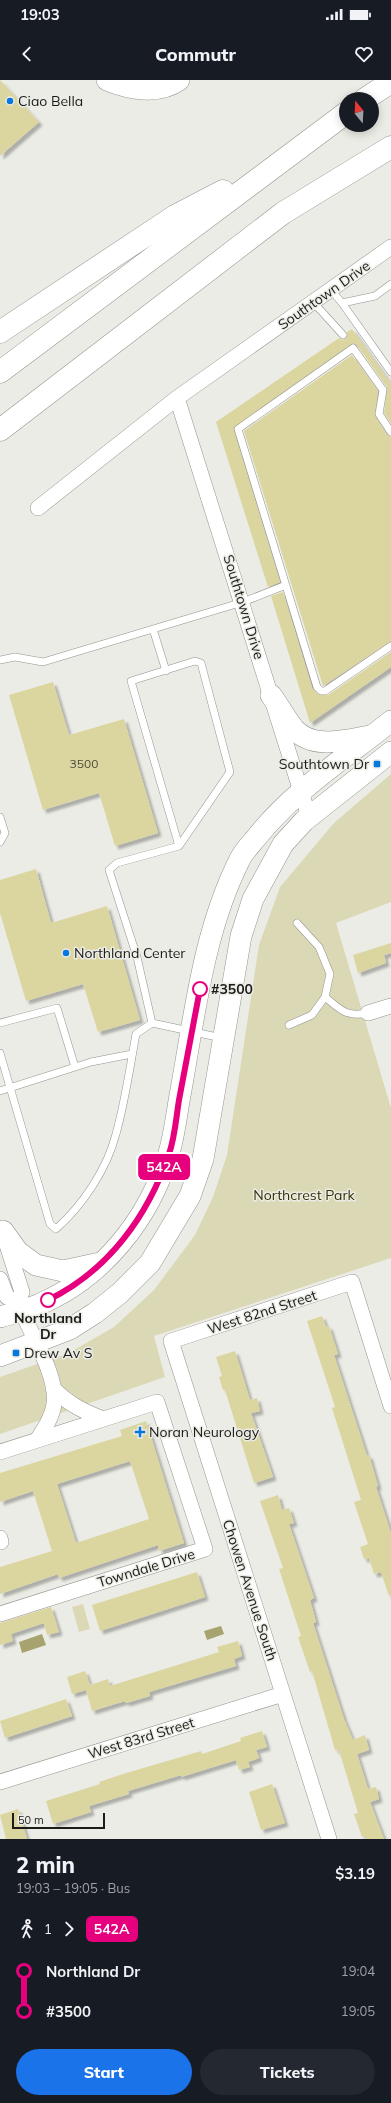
<!DOCTYPE html>
<meta charset="utf-8">
<style>
:root{--surface:#171b24;--page:#242831;--text:#f1f3f6;--muted:#9ea1a6;--accent:#1a73e8}
body{margin:0;font-family:Mulish,sans-serif;background:var(--page);color:var(--text);height:100vh;display:flex;flex-direction:column;font-size:15px;white-space:nowrap}
*{box-sizing:border-box;margin:0}
p{font-size:13px;color:var(--muted)}
.icon{flex:none;width:22px;height:22px;fill:none;stroke:currentColor;stroke-width:2;stroke-linecap:round;stroke-linejoin:round}
.map{position:relative;height:1759px;overflow:hidden}
.sheet{display:flex;flex-direction:column;background:var(--surface);flex:1}
.sheet>*{flex:none}
.badge{padding:0 8px;border-radius:6px;font-size:14px;line-height:26px}
.needle{width:26px;rotate:342deg}
.fabs{position:absolute;left:339px;top:12px;display:grid;gap:8px}
.fabs a{display:grid;place-items:center;width:40px;height:40px;border-radius:50%;background:var(--surface);box-shadow:0 2px 10px #0003;font-size:20px}
.scale{position:absolute;left:12px;bottom:10px;width:93px;box-sizing:border-box;padding-left:4px;border:2px solid #1b1b19;border-top:0;font-size:11px;line-height:14px;white-space:nowrap;color:#1b1b19;-webkit-text-stroke:3px #ecece6;paint-order:stroke}
.map>.badge{position:absolute;translate:-50% -50%;box-shadow:0 0 0 2px #fff}
.legs{display:flex;align-items:center;gap:6px;height:44px;padding:0 16px;font-size:13px}
.legs p{margin-inline-start:auto}
.head{display:flex;align-items:center;justify-content:space-between;height:68px;padding:0 16px}
h1{font-size:22px;font-weight:800;line-height:30px}
.primary-button{display:flex;gap:8px;margin-top:auto;padding:8px 16px}
.primary-button a{flex:1;height:46px;border-radius:24px;background:var(--accent);color:#fff;font-size:16px;font-weight:800;line-height:46px;text-align:center}
.primary-button a+a{background:var(--page);color:var(--text)}
ul{padding:0 16px;list-style:none}
li{display:flex;align-items:center;gap:14px;height:40px;font-size:15px}
li i{display:grid;place-items:center;width:6px;height:100%;margin:0 5px;background:currentColor}
li i::after{content:'';width:10px;height:10px;margin:-5px;border:3px solid;border-radius:50%;background:var(--surface)}
li p{margin-inline-start:auto}
li:first-child i{background:linear-gradient(#0000 50%,currentColor 0)}
li:last-child i{background:linear-gradient(currentColor 50%,#0000 0)}
.status{display:flex;justify-content:space-between;align-items:center;height:28px;padding:0 20px;background:var(--surface);direction:ltr}
.status svg{height:11px;fill:currentColor}
header{display:flex;justify-content:space-between;align-items:center;height:52px;padding:0 16px;background:var(--surface);font-size:18px;font-weight:800}
.map>svg:first-child{display:block}
.green{fill:#dbd8b5}
.water{fill:#a7a36f}
.building{fill:#dbd6a0;fill-rule:evenodd;filter:url(#shadow)}
.lines{fill:none;stroke-linecap:round;stroke-linejoin:round}
.lane-casing{stroke:#94948f;stroke-width:8}
.street-casing{stroke:#94948f;stroke-width:16}
.secondary-casing{stroke:#94948f;stroke-width:22}
.highway-casing{stroke:#94948f;stroke-width:23}
.lane{stroke:#fff;stroke-width:7}
.street{stroke:#fff;stroke-width:15}
.secondary{stroke:#fff;stroke-width:21}
.highway{stroke:#fff;stroke-width:22}
.line-1-casing{stroke:#fff;stroke-width:9}
.line-1{stroke:#e6007e;stroke-width:6}
.poi-dot{fill:#0478df;stroke:#ecece6;stroke-width:1.5}
.stop-1-dot{fill:#fff;stroke:#e6007e;stroke-width:2}
.labels{text-anchor:middle;stroke-width:3;stroke-linejoin:round;paint-order:stroke}
.number-label{font-size:12px;fill:#4b4a3b}
.poi-label{font-size:14px;fill:#1b1b19;stroke:#ecece6;text-anchor:start}
.street-label{font-size:14px;fill:#1b1b19;stroke:#ecece6}
.stop-label{font-size:14px;font-weight:bold;fill:#1b1b19;stroke:#ecece6;text-anchor:start}
.park-label{font-size:14px;fill:#353105;stroke:#ecece6}
</style>
<div class="status"><b>19:03</b><svg viewBox="0 0 49 12"><path d="M0 12V9h3v3zM5 12V6h3v6zM10 12V3h3v9zM15 12V0h3v12zM26 1h20v11H26zM47 4h2v5h-2z"/></svg></div>
<header><svg class="icon" aria-label="back" viewBox="0 0 24 24"><path d="M15 5l-7 7 7 7"/></svg>Commutr<svg class="icon" aria-label="heart" viewBox="0 0 24 24"><path d="M12 20l-8-8c-3-5 5-10 8-4 3-6 11-1 8 4z"/></svg></header>
<div class="map">
<svg width="391" height="1759" viewBox="0 0 391 1759">
<defs>
<filter id="shadow"><feDropShadow dx="3.5" dy="3.5" stdDeviation="1" flood-color="#0004"/></filter>
</defs>
<rect width="100%" height="100%" fill="#ecece6"/>
<path class="green" d="M391 694V822L336 843 391 1028V1178L154 1256 165 1297 0 1354V1297L69 1273 114 1247 154 1210 195 1155 213 1117 227 1075 259 865 280 807 334 743Z
M83 1524 90 1549 79 1552 72 1527Z"/>
<path class="water" d="M221 1546 224 1554 207 1560 204 1551Z
M42 1554 46 1565 22 1573 19 1562Z"/>
<path class="building" d="M0 0 39 42 0 76Z
M352 249 391 304V343L384 333 387 307 357 265 353 263 233 348 280 502 268 507 216 342 339 258 342 260 346 259 347 252Z
M352 275 378 311 375 336 387 355 391 357V561L323 606 244 351Z
M283 512 312 608 319 615H328L391 572V587L310 643 271 516Z
M53 602 69 655 124 639 158 753 115 766 99 713 43 730 9 615Z
M36 789 51 843 107 826 140 940 98 952 83 904 26 921 0 833V800Z
M391 863V873L384 875 386 883 358 893 353 875Z
M322 1236 326 1247 329 1246 338 1274 334 1275 367 1376 369 1375 378 1406 376 1407 391 1453V1515L389 1516 381 1492 374 1494 369 1478 364 1479 360 1467 368 1464 354 1422 361 1420 332 1328 335 1327 307 1241Z
M235 1271 250 1320 257 1318 260 1331 251 1333 273 1397 254 1403 225 1310H223L219 1297 222 1296 216 1277Z
M146 1341 184 1463 159 1471 158 1465 59 1498 58 1494 0 1514V1487L52 1471 33 1411 0 1422V1393L122 1356 120 1350ZM130 1381 149 1439 76 1463 57 1404Z
M278 1415 282 1430 289 1428 294 1443 289 1444 314 1518 310 1520 316 1542 313 1543 344 1639 353 1660 365 1655 369 1670 357 1674 368 1709 376 1707 379 1719 370 1722 384 1759H366L365 1756 362 1757 354 1734 358 1733 342 1680 338 1669 335 1670 312 1591 310 1592 298 1557 301 1556 279 1489 283 1488 260 1421Z
M197 1492 205 1517 100 1551 92 1525Z
M51 1527 59 1552 47 1555 44 1543 11 1554 13 1561 0 1565V1543Z
M238 1561 242 1576 234 1579 236 1586 149 1612 150 1616 126 1623 125 1621 92 1631 86 1610 72 1614 67 1597 85 1591 90 1605 108 1599 110 1606 219 1572 217 1567Z
M66 1619 72 1636 5 1658 0 1641Z
M262 1651 267 1667 256 1670 259 1678 248 1682 250 1687 239 1690 236 1680 181 1697V1695L128 1711 129 1714 89 1726 91 1732 53 1744 46 1721 100 1704 99 1702 123 1694 201 1671 202 1674 241 1661 240 1658Z
M272 1704 285 1743 261 1750 249 1712Z
M18 1729 27 1759H6L0 1735Z"/>
<g class="lines">
<g class="lane-casing">
<path id="lane" d="M332 211 342 223 375 216 391 204
M314 223 343 255
M342 223 391 292
M391 352 379 334 383 310 353 268 238 349 317 607 321 611H325L391 566
M153 549 166 591
M0 580 15 577 43 582 243 522 286 505
M0 737 5 753 0 762
M325 917C342 931 346 937 368 933
M0 943 57 928 75 987
M152 943 137 877 109 790 117 783 179 766 230 692 201 583 195 581 131 601 179 766
M289 945 312 935 325 917 330 894 319 867 297 843
M0 973 50 1144 56 1149C83 1125 107 1089 116 1054 125 1022 130 987 136 954L152 943 222 958
M0 1011 91 982 132 974"/>
</g>
<g class="street-casing">
<path id="street" d="M38 428 177 318
M309 737 177 318 391 167
M368 933 391 926
M6 1162 22 1212 18 1222C28 1251 58 1293 54 1324 52 1338 44 1349 37 1360
M0 1199 7 1217 18 1222
M53 1308C68 1324 83 1331 103 1339
M0 1372 157 1322 205 1469 0 1534
M0 1458 1 1462
M0 1702 283 1614
M329 1759 171 1261 352 1202 391 1326"/>
</g>
<g class="secondary-casing">
<path id="secondary" d="M107 0C129 9 158 15 179 0
M271 615C279 626 286 639 294 649 313 670 345 660 370 656
M3 1151 18 1172 36 1185 63 1191 100 1183
M0 1237C13 1233 27 1230 40 1224 103 1197 149 1139 169 1073 175 1053 177 1030 181 1010 195 932 204 850 240 779 244 771 251 764 256 758 293 711 345 678 391 641
M0 1276 70 1249 95 1233 120 1213 150 1183 190 1116 203 1079 241 856 253 819 283 764 304 741 391 672"/>
</g>
<g class="highway-casing">
<path id="highway" d="M365 19 391 2
M0 252 175 136 223 111
M0 292 346 33
M0 350 283 133 391 67"/>
</g>
<use href="#lane" class="lane"/>
<use href="#street" class="street"/>
<use href="#secondary" class="secondary"/>
<use href="#highway" class="highway"/>
</g>
<g class="lines">
<g class="line-1-casing">
<path id="line-1" d="M48 1220C108 1191 148 1136 169 1074 175 1057 176 1038 179 1020 186 983 193 946 200 909"/>
</g>
<use href="#line-1" class="line-1"/>
</g>
<g class="poi-dot">
<circle cx="10" cy="21" r="4"/>
<rect x="373" y="680" width="8" height="8" rx="2"/>
<circle cx="66" cy="873" r="4"/>
<rect x="12" y="1269" width="8" height="8" rx="2"/>
<path d="M138 1346h4v4h4v4h-4v4h-4v-4h-4v-4h4z"/>
</g>
<g class="stop-1-dot">
<circle cx="200" cy="909" r="7"/>
<circle cx="48" cy="1220" r="7"/>
</g>
<g class="labels">
<g class="number-label">
<text x="84" y="688">3500</text>
</g>
<g class="poi-label">
<text x="18" y="26">Ciao Bella</text>
<text x="369" y="689" text-anchor="end">Southtown Dr</text>
<text x="74" y="878">Northland Center</text>
<text x="24" y="1278">Drew Av S</text>
<text x="149" y="1357">Noran Neurology</text>
</g>
<g class="street-label">
<text transform="translate(324 215) rotate(-35)" y="5">Southtown Drive</text>
<text transform="translate(244 527) rotate(73)" y="5">Southtown Drive</text>
<text transform="translate(262 1232) rotate(-18)" y="5">West 82nd Street</text>
<text transform="translate(146 1488) rotate(-17)" y="5">Towndale Drive</text>
<text transform="translate(250 1510) rotate(72)" y="5">Chowen Avenue South</text>
<text transform="translate(141 1658) rotate(-17)" y="5">West 83rd Street</text>
</g>
<g class="stop-label">
<text x="211" y="914">#3500</text>
<text x="48" y="1243" text-anchor="middle">Northland<tspan x="48" dy="16">Dr</tspan></text>
</g>
<g class="park-label">
<text x="304" y="1120">Northcrest Park</text>
</g>
</g>
</svg>
<div class="fabs">
<a><svg class="needle" viewBox="-14 -14 28 28"><path d="M0-13l5 13h-10z" fill="#e53935"/><path d="M0 13l5-13h-10z" fill="#9ea1a6"/></svg></a>
</div>
<div class="scale">50 m</div>
<b class="badge" style="left:164px;top:1087px;background:#e6007e;color:#fff">542A</b>
</div>
<section class="sheet">
<div class="head"><div><h1>2 min</h1><p>19:03 – 19:05 · Bus</p></div><b>$3.19</b></div>
<div class="legs"><svg class="icon" aria-label="walk" viewBox="0 0 24 24"><circle cx="13" cy="4" r="2"/><path d="M13 8l-2 6 4 7M11 14l-3 7M7 12l3-4h3l4 4"/></svg>1<svg class="icon" aria-label="forward" viewBox="0 0 24 24"><path d="M9 5l7 7-7 7"/></svg><b class="badge" style="background:#e6007e;color:#fff">542A</b></div>
<ul>
<li><i style="color:#e6007e"></i><b>Northland Dr</b><p>19:04</p></li>
<li><i style="color:#e6007e"></i><b>#3500</b><p>19:05</p></li>
</ul>
<div class="primary-button"><a>Start</a><a>Tickets</a></div>
</section>
